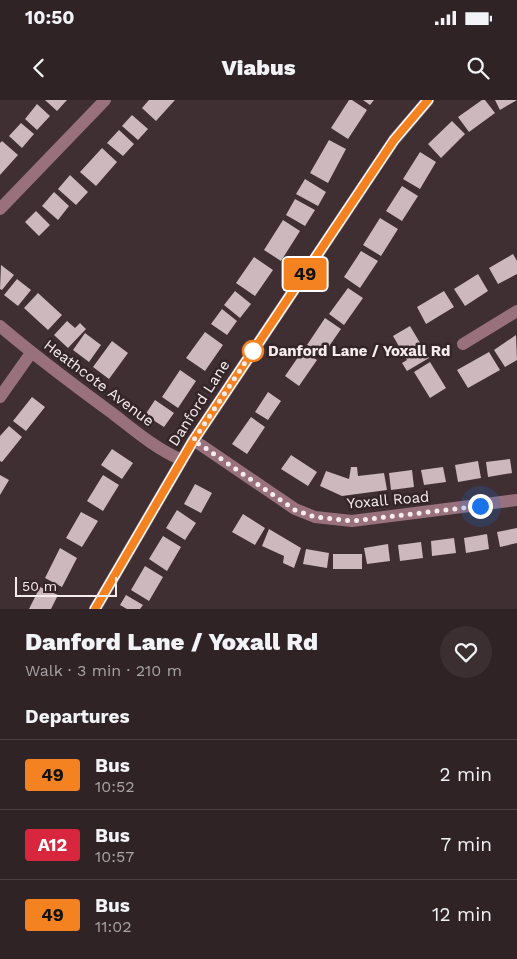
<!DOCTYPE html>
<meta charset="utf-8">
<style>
:root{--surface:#2f2326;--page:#3b2f32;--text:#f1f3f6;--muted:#a7a4a7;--line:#4a4043}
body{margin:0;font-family:"Work Sans",sans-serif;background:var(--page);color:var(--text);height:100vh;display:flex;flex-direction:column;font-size:19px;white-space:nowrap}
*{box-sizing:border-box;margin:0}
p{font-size:16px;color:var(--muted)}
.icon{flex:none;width:28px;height:28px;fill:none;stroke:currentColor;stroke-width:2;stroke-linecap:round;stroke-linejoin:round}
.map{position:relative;height:509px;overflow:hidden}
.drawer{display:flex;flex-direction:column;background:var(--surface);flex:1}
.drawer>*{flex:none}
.badge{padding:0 10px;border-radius:4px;font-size:18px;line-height:32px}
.scale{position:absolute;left:15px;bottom:12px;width:102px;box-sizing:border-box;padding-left:5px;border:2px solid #f6ecee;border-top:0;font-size:14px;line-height:18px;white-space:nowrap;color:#f6ecee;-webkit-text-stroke:4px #342529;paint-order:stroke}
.you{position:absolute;width:25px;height:25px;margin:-12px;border:4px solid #fff;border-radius:50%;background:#1a73e8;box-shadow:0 0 0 8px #1a73e833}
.map>.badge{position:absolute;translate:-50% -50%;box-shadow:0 0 0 2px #fff}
h2{padding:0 25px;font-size:19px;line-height:45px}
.round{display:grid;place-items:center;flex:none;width:52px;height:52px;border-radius:26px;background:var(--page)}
.overview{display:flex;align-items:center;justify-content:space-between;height:85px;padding:0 25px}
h1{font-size:24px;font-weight:800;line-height:38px}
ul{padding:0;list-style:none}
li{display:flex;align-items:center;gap:15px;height:70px;padding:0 25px;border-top:1px solid var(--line)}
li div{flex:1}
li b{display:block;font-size:19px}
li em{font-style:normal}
li .badge{min-width:55px;font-weight:700;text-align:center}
.status{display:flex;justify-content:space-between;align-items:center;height:35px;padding:0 25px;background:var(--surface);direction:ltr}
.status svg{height:14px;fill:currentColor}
header{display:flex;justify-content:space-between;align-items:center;height:65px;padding:0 25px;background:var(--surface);font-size:22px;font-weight:800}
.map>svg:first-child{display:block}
.building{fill:#ccb8bd}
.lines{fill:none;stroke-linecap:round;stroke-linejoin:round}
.minor{stroke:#98717c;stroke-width:12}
.line-casing{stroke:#fff;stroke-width:11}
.line{stroke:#f58220;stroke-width:8}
.walk{stroke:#f6ecee;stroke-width:5;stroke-dasharray:0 9}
.stop-dot{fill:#fff;stroke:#f58220;stroke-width:2.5}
.labels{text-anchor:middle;stroke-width:5;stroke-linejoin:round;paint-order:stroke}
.stop-label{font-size:15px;font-weight:bold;fill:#f6ecee;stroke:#342529;text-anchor:start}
.street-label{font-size:15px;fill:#f6ecee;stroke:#342529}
</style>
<div class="status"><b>10:50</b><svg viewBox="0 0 49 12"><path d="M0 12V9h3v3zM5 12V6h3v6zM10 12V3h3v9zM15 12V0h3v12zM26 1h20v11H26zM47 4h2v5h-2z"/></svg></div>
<header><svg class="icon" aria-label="back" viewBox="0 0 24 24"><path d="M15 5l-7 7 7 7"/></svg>Viabus<svg class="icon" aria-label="search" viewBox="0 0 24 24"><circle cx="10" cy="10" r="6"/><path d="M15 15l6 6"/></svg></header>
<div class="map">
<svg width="517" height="509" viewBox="0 0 517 509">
<rect width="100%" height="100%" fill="#3f2f33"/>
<path class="building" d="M45 0H67L57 11Z
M149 0H175L156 21 142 8Z
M349 0H352L367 10 348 39 331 28Z
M363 0H374L370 5Z
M482 0H485L495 13 469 32 458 17Z
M495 0H517L500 10Z
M37 4 50 16 37 30 25 19Z
M132 15 148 29 138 40 122 26Z
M452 21 465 34 441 58 428 44Z
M21 23 34 34 22 48 9 36Z
M119 30 134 44 123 56 107 43Z
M329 40 346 49 328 83 310 73Z
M2 41 18 55 0 75V43Z
M102 48 117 62 96 86 80 72Z
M420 52 436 62 420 89 403 79Z
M70 75 88 92 76 105 58 89Z
M305 79 326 92 318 106 296 94Z
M402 86 418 96 402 121 386 111Z
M54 92 69 106 58 120 42 106Z
M295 99 315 110 305 126 286 115Z
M36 111 50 125 39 136 25 122Z
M380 118 398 129 381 156 363 145Z
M283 120 300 131 281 161 264 150Z
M361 151 378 161 360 188 344 177Z
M513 154 517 161V174L498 184 489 168Z
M254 157 273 170 255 196 236 183Z
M1 165 14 175 2 190 0 189Z
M478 174 488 191 465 206 454 189Z
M17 179 31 190 18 206 4 195Z
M348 188 363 198 344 225 329 214Z
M235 191 251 204 240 218 224 205Z
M444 191 454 207 426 224 417 207Z
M38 193 62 215 48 230 24 208Z
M222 209 237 221 227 235 211 224Z
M325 218 341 229 323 255 307 245Z
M67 221 75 228 80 223 86 229 68 248 54 235Z
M410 226 429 258 407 271 402 263 407 260 393 236Z
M205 232 223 245 205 271 186 258Z
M85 233 101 245 89 262 73 250Z
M516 235 517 260 505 267 494 250Z
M112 241 128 253 109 279 93 267Z
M303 250 317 260 299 286 285 276Z
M489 252 500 270 468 288 457 270Z
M430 262 446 288 430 298 414 272Z
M180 270 196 281 178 308 162 297Z
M268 292 281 301 268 320 255 312Z
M32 297 45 307 26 331 13 321Z
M155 300 174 313 164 327 145 315Z
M251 317 265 327 247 354 232 344Z
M9 326 22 337 2 362 0 361V336Z
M112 349 133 363 122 379 101 365Z
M291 355 317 372 308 386 281 369Z
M510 359 512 373 488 377 486 362Z
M478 361 481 378 458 382 455 365Z
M351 367H357L358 376 384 373 387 390 342 396 320 386 326 371 349 379Z
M443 367 446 382 424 385 421 370Z
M412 370 414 387 391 390 389 373Z
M0 375 9 380 0 395Z
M103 375 119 385 103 411 87 401Z
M195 384 212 393 201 413 184 404Z
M177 410 196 423 185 440 166 428Z
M81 412 98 421 82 447 66 438Z
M243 414 265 428 255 445 232 432Z
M517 428V443L500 447 497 432Z
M269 429 301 448 294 468 283 463 284 456 262 446Z
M487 434 489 449 466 453 464 438Z
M163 436 181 447 167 471 149 459Z
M454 438 456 453 432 456 431 441Z
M421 442 423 458 400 461 398 445Z
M388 444 390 461 367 464 364 448Z
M60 448 77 458 62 487 45 478Z
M306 449 329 453 327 468 303 464Z
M333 454H362V469H333Z
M145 466 163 477 149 501 131 490Z
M40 487 58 495 51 509H29Z
M126 495 143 505 140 509H127L120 505Z"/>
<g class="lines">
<path class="minor" d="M0 109 105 0
M0 226C36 257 74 285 112 313 134 330 156 349 182 360
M463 244 517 211
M0 297 31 253
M193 341 201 345 295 409 315 417 352 421 517 400
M95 509 193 341 394 40 428 0"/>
</g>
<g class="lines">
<g class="line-casing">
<path id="line" d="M95 509 193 341 394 40 428 0"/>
</g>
<use href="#line" class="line"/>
<path class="walk" d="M253 251 256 246 193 341 201 345 295 410 315 417 352 421 480 406"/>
</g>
<circle class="stop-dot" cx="253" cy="251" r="10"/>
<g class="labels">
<g class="stop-label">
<text x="268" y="256">Danford Lane / Yoxall Rd</text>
</g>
<g class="street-label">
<text transform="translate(99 283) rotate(37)" y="5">Heathcote Avenue</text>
<text transform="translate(199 303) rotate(-57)" y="5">Danford Lane</text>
<text transform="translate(388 400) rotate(-5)" y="5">Yoxall Road</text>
</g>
</g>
</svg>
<div class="scale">50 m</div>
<div class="you" style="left:480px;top:406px"></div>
<b class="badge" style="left:305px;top:174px;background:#f58220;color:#111">49</b>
</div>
<section class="drawer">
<div class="overview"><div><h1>Danford Lane / Yoxall Rd</h1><p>Walk · 3 min · 210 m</p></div><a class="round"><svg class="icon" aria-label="heart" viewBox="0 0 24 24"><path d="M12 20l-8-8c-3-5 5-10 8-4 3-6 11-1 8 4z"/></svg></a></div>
<h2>Departures</h2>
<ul>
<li><span class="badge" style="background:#f58220;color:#111">49</span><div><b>Bus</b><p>10:52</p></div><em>2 min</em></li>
<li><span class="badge" style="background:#d7263d;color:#fff">A12</span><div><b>Bus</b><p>10:57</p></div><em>7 min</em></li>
<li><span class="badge" style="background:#f58220;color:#111">49</span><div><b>Bus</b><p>11:02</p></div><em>12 min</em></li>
</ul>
</section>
